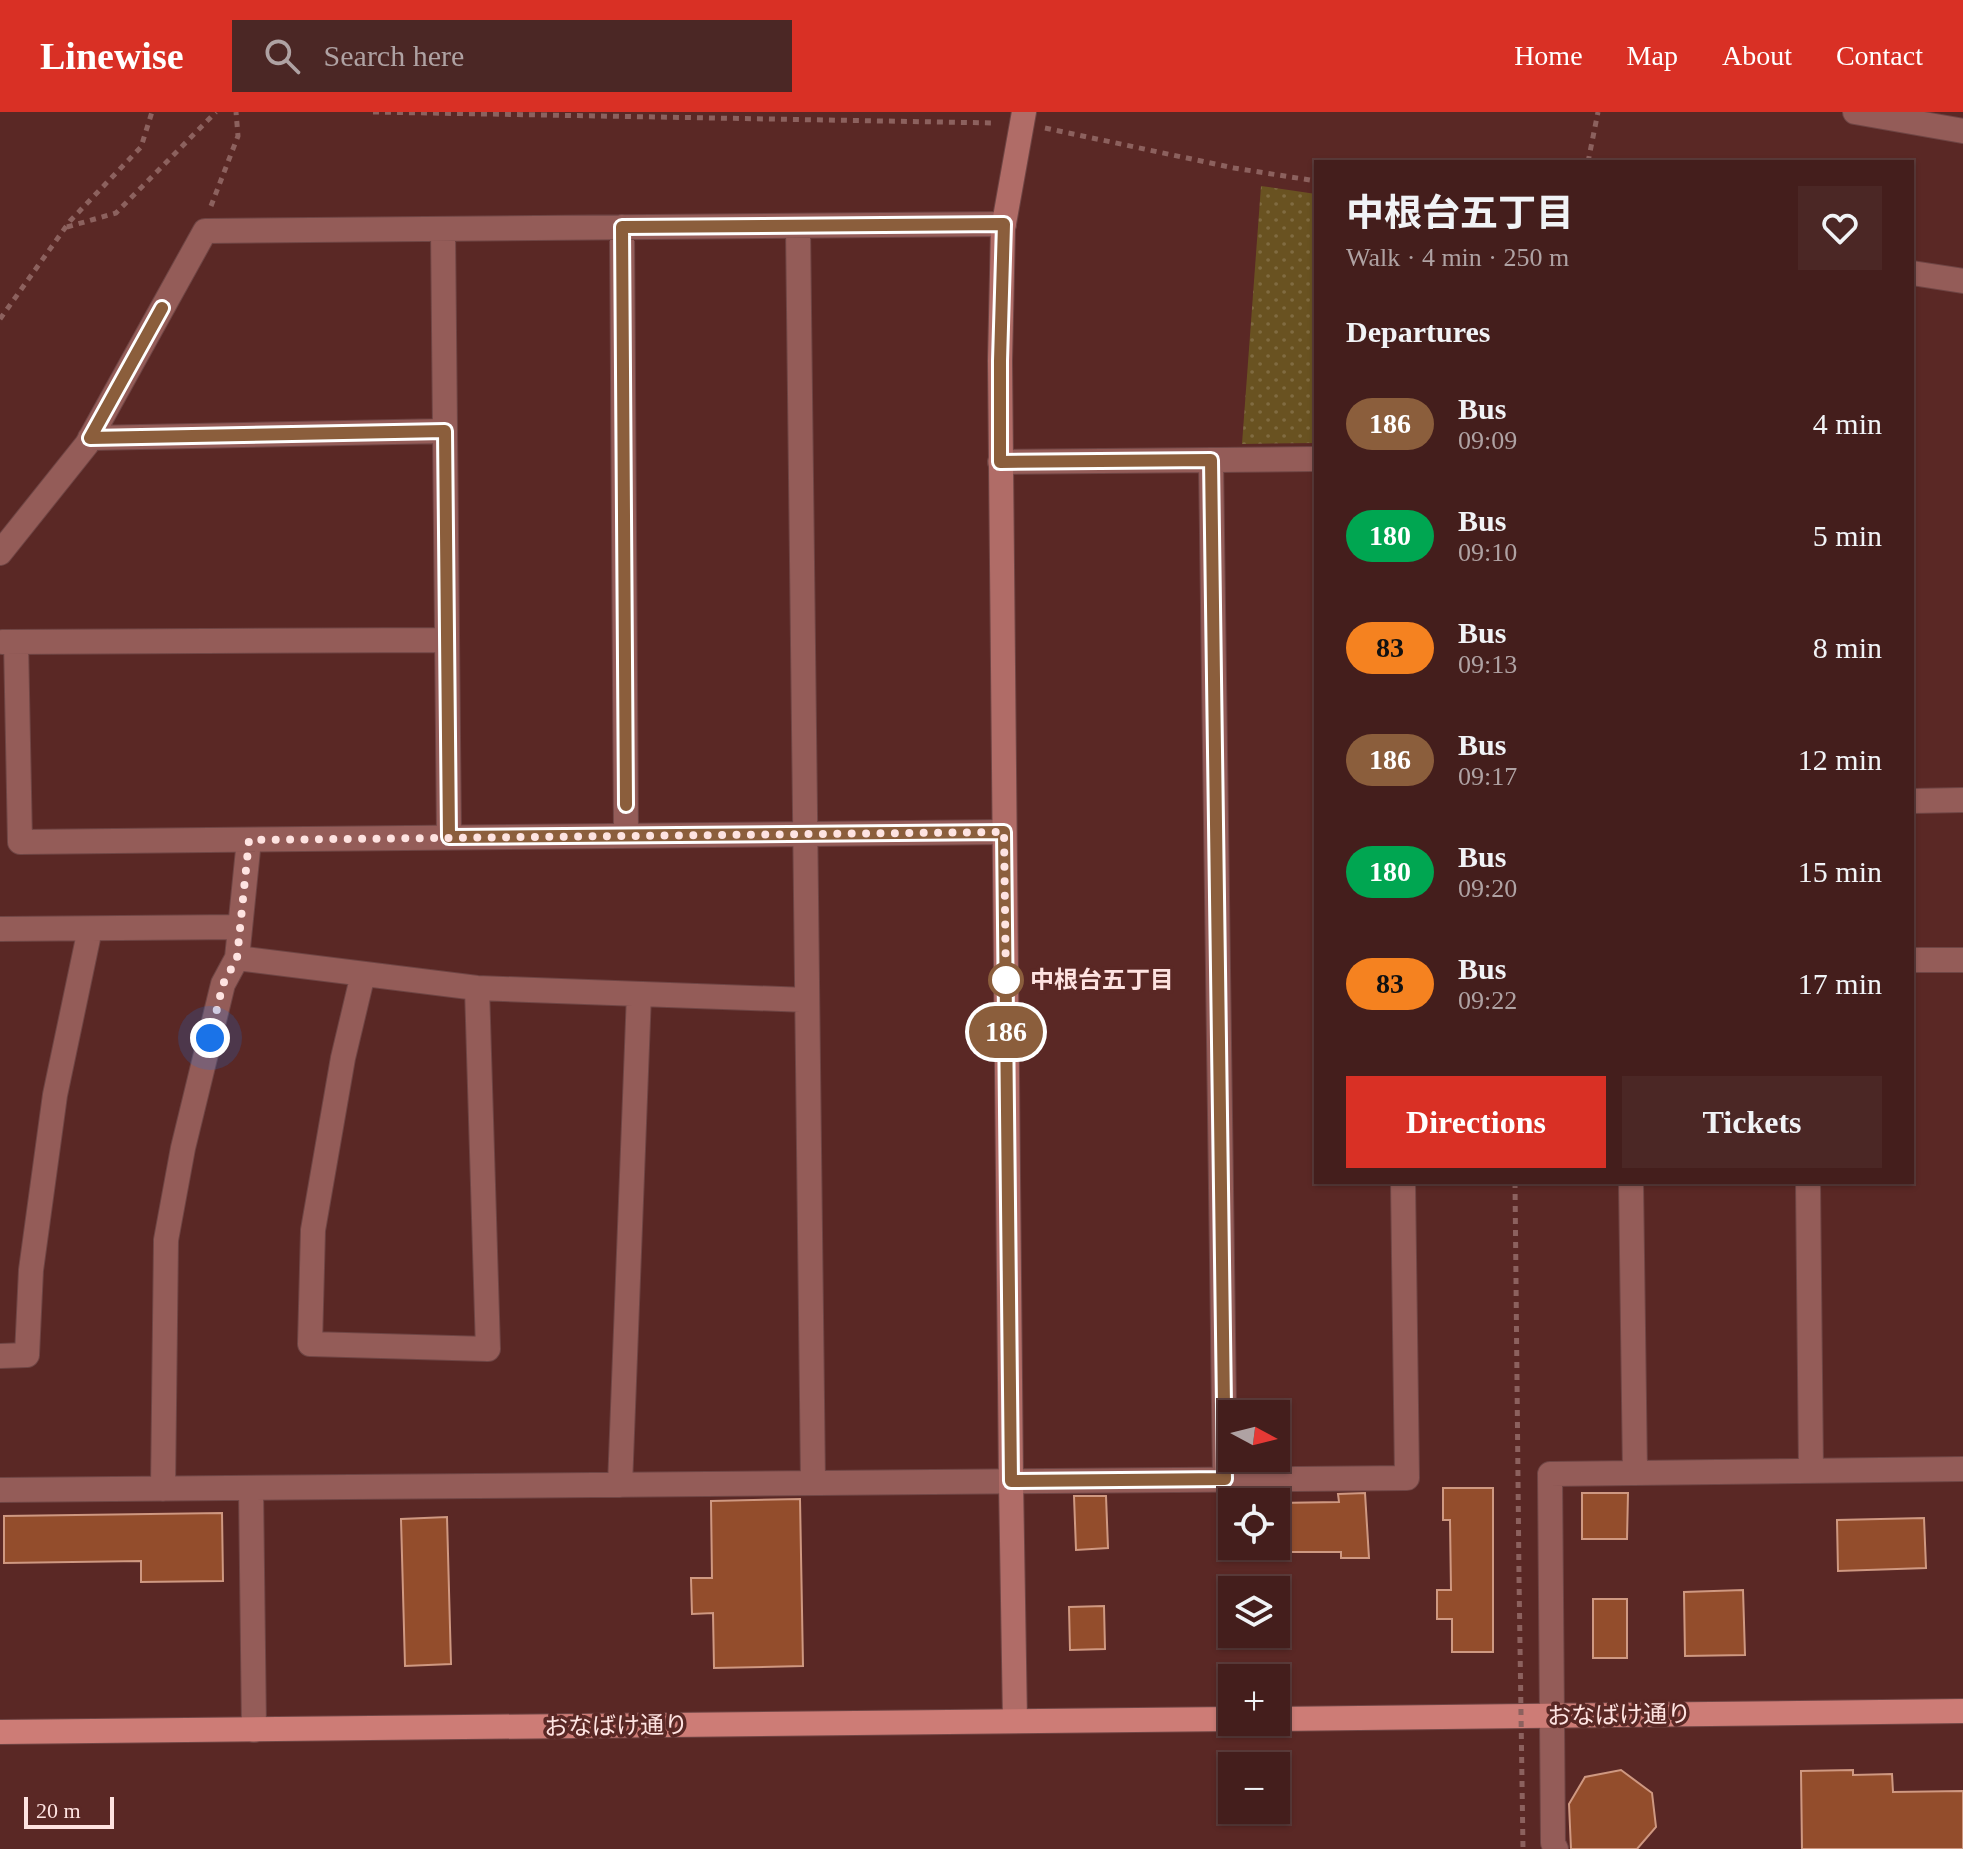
<!DOCTYPE html>
<meta charset="utf-8">
<style>
:root{--surface:#441e1c;--page:#4b2725;--text:#f1f3f6;--muted:#afa2a3;--line:#5c3c3b;--accent:#d93025}
body{margin:0;font-family:"Times New Roman","Noto Sans JP",serif;background:var(--page);color:var(--text);height:100vh;display:flex;flex-direction:column;font-size:30px;white-space:nowrap}
*{box-sizing:border-box;margin:0}
p{font-size:26px;color:var(--muted)}
.icon{flex:none;width:44px;height:44px;fill:none;stroke:currentColor;stroke-width:2;stroke-linecap:round;stroke-linejoin:round}
.map{position:relative;flex:1;overflow:hidden}
.drawer{position:absolute;left:1314px;top:48px;width:600px;height:1024px;display:flex;flex-direction:column;background:var(--surface);border-radius:0px;box-shadow:0 2px 6px #0004,0 0 0 2px var(--line)}
.drawer>*{flex:none}
.badge{padding:0 16px;border-radius:26px;font-size:28px;line-height:52px}
.needle{width:52px;rotate:97deg}
.controls{position:absolute;left:1218px;top:1288px;display:grid;gap:16px}
.controls a{display:grid;place-items:center;width:72px;height:72px;border-radius:0px;background:var(--surface);box-shadow:0 2px 6px #0004,0 0 0 2px var(--line);font-size:40px}
.scale{position:absolute;left:24px;bottom:20px;width:90px;box-sizing:border-box;padding-left:8px;border:4px solid #fee3e1;border-top:0;font-size:22px;line-height:28px;white-space:nowrap;color:#fee3e1;-webkit-text-stroke:6px #5a2825;paint-order:stroke}
.you{position:absolute;width:40px;height:40px;margin:-20px;border:6px solid #fff;border-radius:50%;background:#1a73e8;box-shadow:0 0 0 12px #1a73e833}
.map>.badge{position:absolute;translate:-50% -50%;box-shadow:0 0 0 4px #fff}
h2{padding:0 32px;font-size:30px;line-height:72px}
.round{display:grid;place-items:center;flex:none;width:84px;height:84px;border-radius:0px;background:var(--page)}
.headline{display:flex;align-items:center;justify-content:space-between;height:136px;padding:0 32px}
h1{font-size:38px;font-weight:700;line-height:60px}
.primary-button{display:flex;gap:16px;margin-top:auto;padding:16px 32px}
.primary-button a{flex:1;height:92px;border-radius:0px;background:var(--accent);color:#fff;font-size:32px;font-weight:700;line-height:92px;text-align:center}
.primary-button a+a{background:var(--page);color:var(--text)}
ul{padding:0;list-style:none}
li{display:flex;align-items:center;gap:24px;height:112px;padding:0 32px}
li div{flex:1}
li b{display:block;font-size:30px}
li em{font-style:normal}
li .badge{min-width:88px;font-weight:700;text-align:center}
header{display:flex;align-items:center;gap:48px;box-sizing:border-box;height:112px;padding:0 40px;background:var(--accent);color:#fff}
header strong{font-size:38px}
nav{display:flex;gap:44px;margin-inline-start:auto;font-size:28px}
.search{width:560px;height:72px;background:var(--page);display:flex;align-items:center;gap:20px;box-sizing:border-box;padding:0 28px;border-radius:0px;color:var(--muted);font-size:30px}
.map>svg:first-child{display:block}
.grass{fill:url(#grass-dots)}
.building{fill:#934d2c;stroke:#cf9881;stroke-width:2}
.lines{fill:none;stroke-linecap:round;stroke-linejoin:round}
.street-casing{stroke:#6f4544;stroke-width:26}
.secondary-casing{stroke:#6f4544;stroke-width:26}
.primary-casing{stroke:#6f4544;stroke-width:26}
.path{stroke:#8c615e;stroke-width:5;stroke-dasharray:6 6;stroke-linecap:butt}
.street{stroke:#945c58;stroke-width:24}
.secondary{stroke:#b06c67;stroke-width:24}
.primary{stroke:#cd7c76;stroke-width:24}
.path-bridge{stroke:#8c615e;stroke-width:5;stroke-dasharray:6 6;stroke-linecap:butt}
.line-casing{stroke:#fff;stroke-width:18}
.line{stroke:#8b5e3c;stroke-width:12}
.walk{stroke:#fee3e1;stroke-width:8;stroke-dasharray:0 14.4}
.stop-dot{fill:#fff;stroke:#8b5e3c;stroke-width:4}
.labels{text-anchor:middle;stroke-width:7;stroke-linejoin:round;paint-order:stroke}
.stop-label{font-size:24px;font-weight:bold;fill:#fee3e1;stroke:#5a2825;text-anchor:start}
.street-label{font-size:24px;fill:#fee3e1;stroke:#5a2825}
</style>
<header>
<strong>Linewise</strong>
<div class="search"><svg class="icon" aria-label="search" viewBox="0 0 24 24"><circle cx="10" cy="10" r="6"/><path d="M15 15l6 6"/></svg>Search here</div>
<nav><a>Home</a><a>Map</a><a>About</a><a>Contact</a></nav>
</header>
<div class="map">
<svg width="1963" height="1737" viewBox="0 0 1963 1737">
<defs>
<pattern id="grass-dots" width="8" height="8" patternUnits="userSpaceOnUse" patternTransform="scale(2)"><rect width="8" height="8" fill="#695221"/><path d="M2 2h.1M6 6h.1" fill="none" stroke="#806b41" stroke-width="1.8" stroke-linecap="round"/></pattern>
</defs>
<rect width="100%" height="100%" fill="#5a2825"/>
<path class="grass" d="M1261 74 1316 82V331L1242 332Z"/>
<path class="building" d="M1443 1376H1493V1540H1452V1507H1437V1478H1451L1450 1408H1443Z
M1365 1381 1369 1446H1341V1440H1230L1229 1392H1232V1434H1276V1391L1339 1390 1338 1382Z
M1582 1381H1628L1627 1427H1582Z
M1074 1384H1106L1108 1436 1076 1438Z
M800 1387 803 1554 714 1556 713 1501 692 1502 691 1466H712L711 1389Z
M222 1401 223 1469 141 1470V1449L4 1451V1404Z
M447 1405 451 1552 405 1554 401 1407Z
M1924 1406 1926 1456 1838 1459 1837 1408Z
M1743 1478 1745 1543 1685 1544 1684 1480Z
M1593 1487H1627V1546H1593Z
M1104 1494 1105 1537 1070 1538 1069 1495Z
M1621 1658 1652 1681 1656 1715 1637 1737H1571L1569 1692 1585 1665Z
M1853 1658V1663L1892 1662 1893 1680 1963 1679V1737H1802L1801 1659Z"/>
<g class="lines">
<g class="street-casing">
<path id="street" d="M1855 0 1963 19
M798 114 813 1371
M622 115 626 724
M443 117 449 725
M1912 161 1963 169
M90 326 445 319
M1211 348 1225 1367
M1000 350 1316 347
M0 441 87 332 205 119 1004 112
M2 530 447 528
M16 530 20 730 1004 720
M1912 689 1963 688
M0 817 240 815
M237 846 477 876 807 888
M1912 848H1963
M363 862 343 946 313 1118 310 1232 488 1237 477 876
M1631 1070 1635 1361
M1808 1070 1811 1359
M0 1244 27 1243 31 1158 55 983 90 817
M620 1373 639 882
M251 1376 254 1618
M163 1377 166 1128 183 1036 223 872 237 846 249 728
M0 1378 1407 1366 1403 1070
M1556 1737 1553 1731 1550 1362 1963 1357"/>
</g>
<g class="secondary-casing">
<path id="secondary" d="M1015 1609 1011 1369 1000 249 1003 117 1024 0"/>
</g>
<g class="primary-casing">
<path id="primary" d="M1276 1607 1963 1599
M0 1620 1232 1607"/>
</g>
<path class="path" d="M373 0 996 11
M1045 16 1234 56 1316 69
M1588 50 1598 0
M211 94 238 24 236 0
M67 115 116 101 216 0
M0 207 70 109 141 35 152 0
M1515 1070 1519 1465"/>
<use href="#street" class="street"/>
<use href="#secondary" class="secondary"/>
<use href="#primary" class="primary"/>
<path class="path-bridge" d="M1519 1465 1523 1737"/>
</g>
<g class="lines">
<g class="line-casing">
<path id="line" d="M162 196 90 326 445 319 449 725 1004 720 1011 1369 1225 1367 1211 348 1000 350V249L1004 112 622 115 626 693"/>
</g>
<use href="#line" class="line"/>
<path class="walk" d="M210 926 223 872 237 846 249 728 1004 720 1006 875V868"/>
</g>
<circle class="stop-dot" cx="1006" cy="868" r="16"/>
<g class="labels">
<g class="stop-label">
<text x="1030" y="876">中根台五丁目</text>
</g>
<g class="street-label">
<text transform="translate(1619 1603) rotate(-1)" y="8">おなばけ通り</text>
<text transform="translate(616 1614) rotate(-1)" y="8">おなばけ通り</text>
</g>
</g>
</svg>
<div class="controls">
<a><svg class="needle" viewBox="-14 -14 28 28"><path d="M0-13l5 13h-10z" fill="#e53935"/><path d="M0 13l5-13h-10z" fill="#afa2a3"/></svg></a>
<a><svg class="icon" aria-label="locate" viewBox="0 0 24 24"><circle cx="12" cy="12" r="6"/><path d="M12 2v4M12 18v4M2 12h4M18 12h4"/></svg></a>
<a><svg class="icon" aria-label="layers" viewBox="0 0 24 24"><path d="M12 4l9 5-9 5-9-5zM3 14l9 5 9-5"/></svg></a>
<a>+</a>
<a>−</a>
</div>
<div class="scale">20 m</div>
<div class="you" style="left:210px;top:926px"></div>
<b class="badge" style="left:1006px;top:920px;background:#8b5e3c;color:#fff">186</b>
<section class="drawer">
<div class="headline"><div><h1>中根台五丁目</h1><p>Walk · 4 min · 250 m</p></div><a class="round"><svg class="icon" aria-label="heart" viewBox="0 0 24 24"><path d="M12 20l-8-8c-3-5 5-10 8-4 3-6 11-1 8 4z"/></svg></a></div>
<h2>Departures</h2>
<ul>
<li><span class="badge" style="background:#8b5e3c;color:#fff">186</span><div><b>Bus</b><p>09:09</p></div><em>4 min</em></li>
<li><span class="badge" style="background:#00a651;color:#fff">180</span><div><b>Bus</b><p>09:10</p></div><em>5 min</em></li>
<li><span class="badge" style="background:#f58220;color:#111">83</span><div><b>Bus</b><p>09:13</p></div><em>8 min</em></li>
<li><span class="badge" style="background:#8b5e3c;color:#fff">186</span><div><b>Bus</b><p>09:17</p></div><em>12 min</em></li>
<li><span class="badge" style="background:#00a651;color:#fff">180</span><div><b>Bus</b><p>09:20</p></div><em>15 min</em></li>
<li><span class="badge" style="background:#f58220;color:#111">83</span><div><b>Bus</b><p>09:22</p></div><em>17 min</em></li>
</ul>
<div class="primary-button"><a>Directions</a><a>Tickets</a></div>
</section>
</div>
